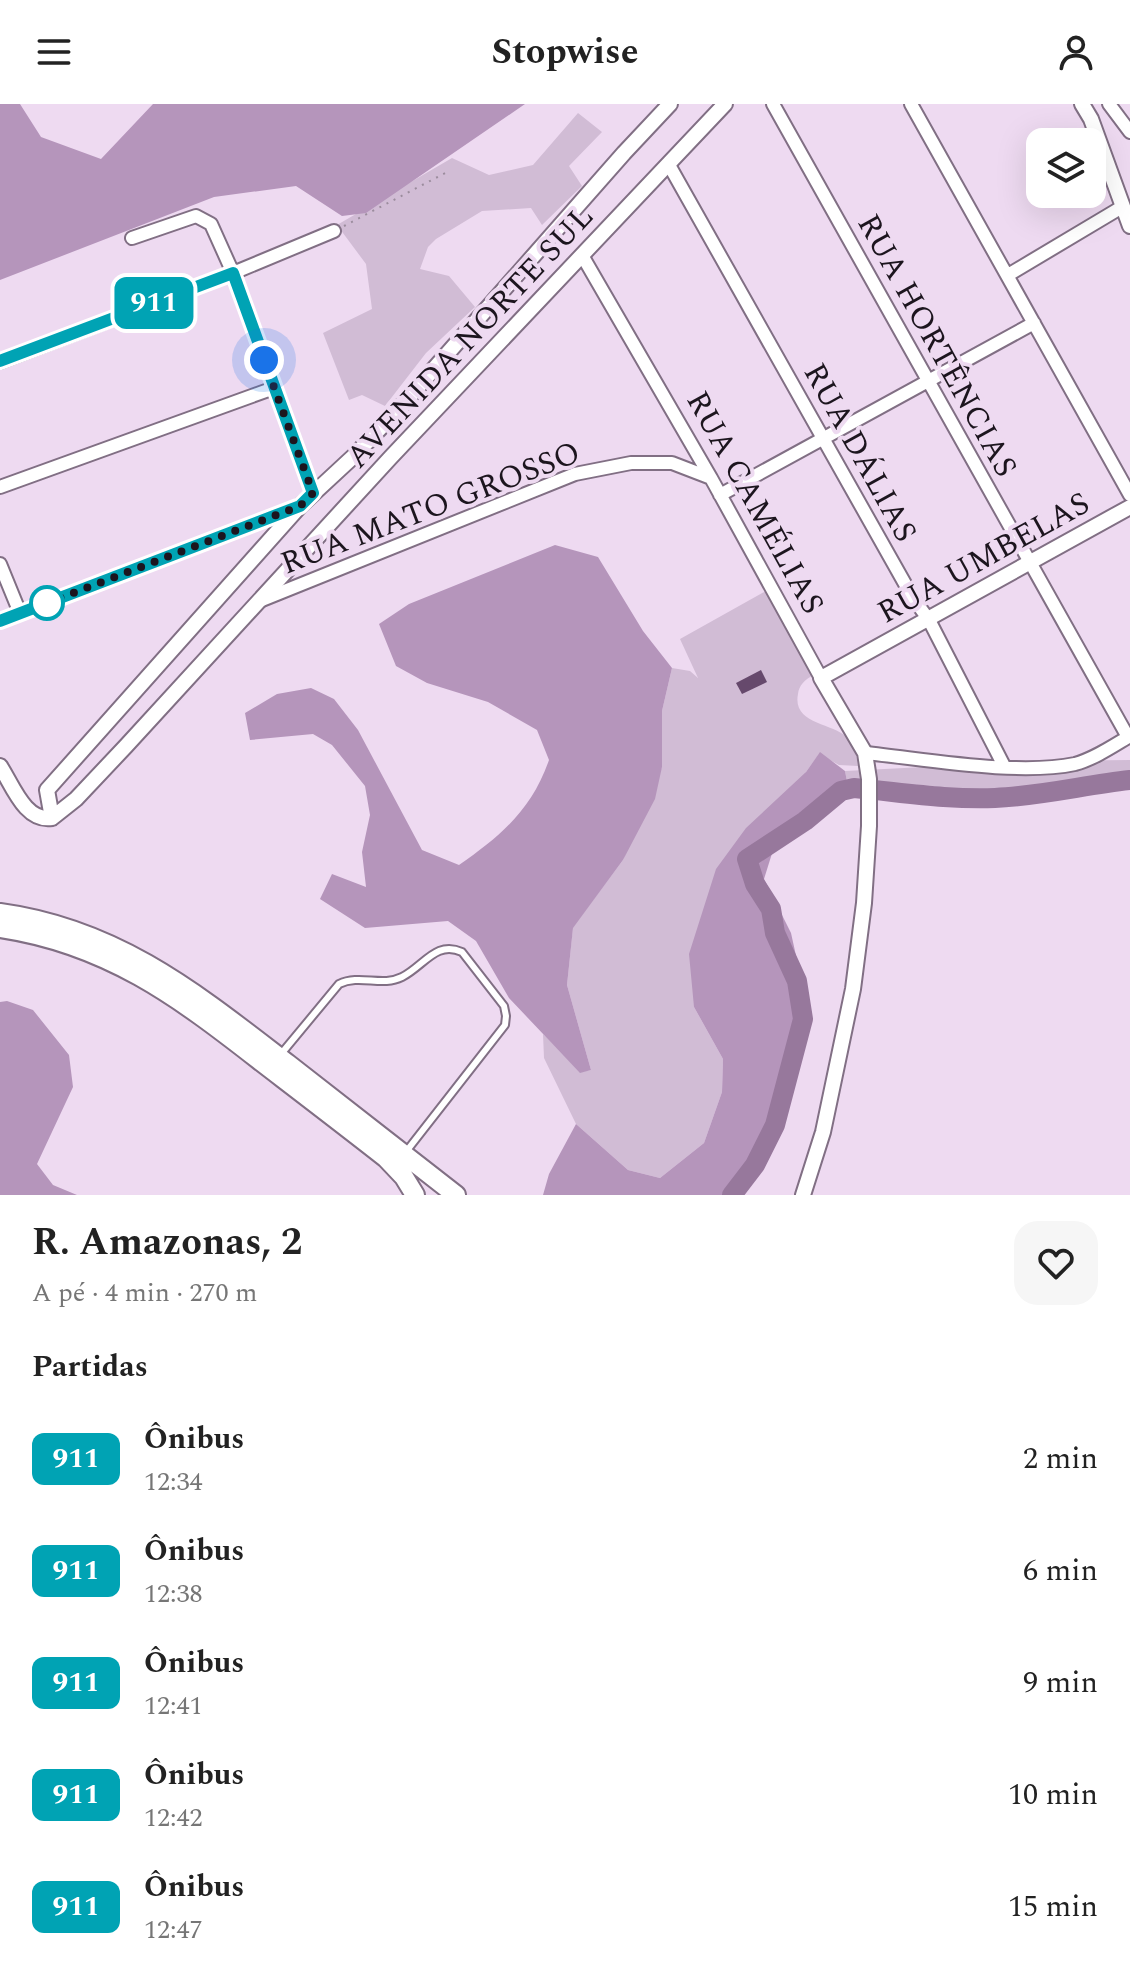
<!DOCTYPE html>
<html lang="pt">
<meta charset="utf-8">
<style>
:root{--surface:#fff;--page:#f6f6f6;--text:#222;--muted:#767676}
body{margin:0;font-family:Spectral,serif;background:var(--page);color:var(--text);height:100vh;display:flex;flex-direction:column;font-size:30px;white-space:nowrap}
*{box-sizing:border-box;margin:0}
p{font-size:26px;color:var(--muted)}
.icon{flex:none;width:44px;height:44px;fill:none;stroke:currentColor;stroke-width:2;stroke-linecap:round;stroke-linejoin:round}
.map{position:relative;height:1091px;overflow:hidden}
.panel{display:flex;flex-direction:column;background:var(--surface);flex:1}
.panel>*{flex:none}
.badge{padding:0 16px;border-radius:12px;font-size:28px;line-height:52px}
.controls{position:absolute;left:1026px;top:24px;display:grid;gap:16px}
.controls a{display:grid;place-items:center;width:80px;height:80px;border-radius:16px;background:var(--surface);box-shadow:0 8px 32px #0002;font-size:40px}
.you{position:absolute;width:40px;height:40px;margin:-20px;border:6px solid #fff;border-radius:50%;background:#1a73e8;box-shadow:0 0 0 12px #1a73e833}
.map>.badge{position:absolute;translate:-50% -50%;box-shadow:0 0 0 4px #fff}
h2{padding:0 32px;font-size:30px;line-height:72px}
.round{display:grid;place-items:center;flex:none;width:84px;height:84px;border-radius:24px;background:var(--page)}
.overview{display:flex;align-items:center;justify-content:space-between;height:136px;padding:0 32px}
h1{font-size:38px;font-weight:700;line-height:60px}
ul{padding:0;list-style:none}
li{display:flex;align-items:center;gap:24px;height:112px;padding:0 32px}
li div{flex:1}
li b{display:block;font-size:30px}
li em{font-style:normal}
li .badge{min-width:88px;font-weight:700;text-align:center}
header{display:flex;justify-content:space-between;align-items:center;height:104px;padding:0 32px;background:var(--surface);font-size:36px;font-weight:700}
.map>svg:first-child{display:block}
.green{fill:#d1bcd5}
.forest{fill:#b595bb}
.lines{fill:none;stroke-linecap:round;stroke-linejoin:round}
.river{stroke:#97789c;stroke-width:20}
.building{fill:#66496c}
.service-casing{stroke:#816f84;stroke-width:10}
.minor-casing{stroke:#816f84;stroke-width:16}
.tertiary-casing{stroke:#816f84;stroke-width:18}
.primary-casing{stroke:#816f84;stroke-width:22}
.path{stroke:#9b8c9d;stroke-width:2;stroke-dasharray:2 6;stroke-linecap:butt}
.service{stroke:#fff;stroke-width:6}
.minor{stroke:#fff;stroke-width:12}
.tertiary{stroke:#fff;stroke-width:14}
.primary{stroke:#fff;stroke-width:18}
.line-casing{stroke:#fff;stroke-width:18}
.line{stroke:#00a3b4;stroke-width:12}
.walk{stroke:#1c151e;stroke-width:8;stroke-dasharray:0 14.4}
.stop-dot{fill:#fff;stroke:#00a3b4;stroke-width:4}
.labels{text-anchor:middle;stroke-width:8;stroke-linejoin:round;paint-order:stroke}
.street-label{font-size:32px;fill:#1c151e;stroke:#eedaf1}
</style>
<header><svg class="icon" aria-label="menu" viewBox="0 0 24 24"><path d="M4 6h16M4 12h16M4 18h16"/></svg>Stopwise<svg class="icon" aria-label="person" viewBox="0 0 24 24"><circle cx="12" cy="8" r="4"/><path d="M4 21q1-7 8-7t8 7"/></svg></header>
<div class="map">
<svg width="1130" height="1091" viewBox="0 0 1130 1091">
<rect width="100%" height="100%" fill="#eedaf1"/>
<path class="green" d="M578 9 602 28 569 62 582 82 542 121 531 104 482 107 436 135 428 143 420 165 449 172 475 203 426 249 385 302 362 291 349 296 323 229 372 205 366 160 337 121 452 54 489 71 533 61Z
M766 487 813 571C805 576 799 581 798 590 792 620 832 619 847 633 856 640 856 652 858 662L839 661 819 650 806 668 694 903 723 955 722 988 704 1039 660 1074 628 1066 576 1020 544 954 543 930 580 968 591 966 567 881 573 823 623 756 662 663V607L672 564 690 567 698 574 680 535Z
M1130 656V681L993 693 863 685 850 693 845 667 1040 657Z"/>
<path class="forest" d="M0 0H20L41 33 101 55 153 0H525L366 109 342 112 296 82 214 93 0 176Z
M555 441 598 453 643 527 672 564 662 607V663L655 695 623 756 573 824 567 881 591 966 580 969 509 894 476 837 448 817 365 824 320 795 332 770 366 783 362 748 370 711 365 682 332 641 313 630 250 636 245 609 277 590 311 584 334 595 358 626 422 746 459 761C501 732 532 705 549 656L537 626 488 598 427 579 396 562 379 520 409 500Z
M820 648 845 667 850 693 774 743 764 775 791 829 808 906 781 1025 756 1070 740 1091H543L549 1070 576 1020 628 1066 660 1074 704 1039 722 988 723 955 694 903 689 850 716 765 746 724 806 668Z
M7 897 33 906 69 951 73 983 37 1060 53 1081 77 1091H0V898Z"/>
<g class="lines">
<path class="river" d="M732 1091 755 1061 775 1021 803 915 797 877 775 829 771 805 755 780 747 755 805 717 841 687 854 684C900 688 948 696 995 694 1041 692 1085 681 1130 676"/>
</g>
<path class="building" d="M761 566 767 578 742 590 736 579Z"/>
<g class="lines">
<g class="service-casing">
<path id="service" d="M281 950 339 880C360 870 382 883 402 873 424 862 436 836 462 848L504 902 506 912 505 921 405 1049"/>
</g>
<g class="minor-casing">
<path id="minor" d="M773 0 1128 633
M911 0 1130 391
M1109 0 1130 28
M669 61 913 494 929 516 1004 662
M132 134 196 112 211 120 233 169 313 389
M583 153 711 374 821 574
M1008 171 1122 103
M0 258 233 169 334 127
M0 383 274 284
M720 391 1034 219
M0 460 20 509
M262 496 575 370 631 359H672L711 374
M0 517 300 402
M865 649C925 655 1017 672 1075 660 1094 655 1113 642 1130 632"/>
</g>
<g class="tertiary-casing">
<path id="tertiary" d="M1082 0 1091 15 1130 122
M0 662C13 682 25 718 52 714
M52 714 76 695 126 642 391 353 725 0
M52 714 47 686 300 402 355 351 403 300 624 49 670 0
M803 1091 823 1028 853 885 864 799 869 722V675L865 649 821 574 1130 403"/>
</g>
<g class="primary-casing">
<path id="primary" d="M0 809C118 825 197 890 288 960 344 1004 400 1047 456 1091
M0 824C107 840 177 892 259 956 302 989 344 1021 386 1054L404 1073 415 1091"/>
</g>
<path class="path" d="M344 122 449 67"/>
<use href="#service" class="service"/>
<use href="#minor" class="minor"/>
<use href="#tertiary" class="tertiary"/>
<use href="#primary" class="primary"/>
</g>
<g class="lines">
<g class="line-casing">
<path id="line" d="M0 257 233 169 313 389 300 402 0 517"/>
</g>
<use href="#line" class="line"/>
<path class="walk" d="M47 499 300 402 313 389 264 256"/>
</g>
<circle class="stop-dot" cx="47" cy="499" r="16"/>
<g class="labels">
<g class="street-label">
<text transform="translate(469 232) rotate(-47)" y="11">AVENIDA NORTE SUL</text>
<text transform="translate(938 241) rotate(61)" y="11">RUA HORTÊNCIAS</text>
<text transform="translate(861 348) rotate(61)" y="11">RUA DÁLIAS</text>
<text transform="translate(756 398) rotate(61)" y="11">RUA CAMÉLIAS</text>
<text transform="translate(430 403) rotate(-21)" y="11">RUA MATO GROSSO</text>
<text transform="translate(983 453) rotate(-29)" y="11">RUA UMBELAS</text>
</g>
</g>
</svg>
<div class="controls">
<a><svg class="icon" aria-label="layers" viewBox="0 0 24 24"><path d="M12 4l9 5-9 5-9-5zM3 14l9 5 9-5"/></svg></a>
</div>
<div class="you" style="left:264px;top:256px"></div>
<b class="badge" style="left:154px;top:199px;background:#00a3b4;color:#fff">911</b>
</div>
<section class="panel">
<div class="overview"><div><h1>R. Amazonas, 2</h1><p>A pé · 4 min · 270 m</p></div><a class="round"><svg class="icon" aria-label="heart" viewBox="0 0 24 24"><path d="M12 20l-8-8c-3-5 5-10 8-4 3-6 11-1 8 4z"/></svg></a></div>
<h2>Partidas</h2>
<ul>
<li><span class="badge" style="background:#00a3b4;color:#fff">911</span><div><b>Ônibus</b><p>12:34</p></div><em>2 min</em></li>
<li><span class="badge" style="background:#00a3b4;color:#fff">911</span><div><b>Ônibus</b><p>12:38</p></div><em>6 min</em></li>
<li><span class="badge" style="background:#00a3b4;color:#fff">911</span><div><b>Ônibus</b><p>12:41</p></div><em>9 min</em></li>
<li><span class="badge" style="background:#00a3b4;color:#fff">911</span><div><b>Ônibus</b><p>12:42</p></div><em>10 min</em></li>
<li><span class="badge" style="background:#00a3b4;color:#fff">911</span><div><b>Ônibus</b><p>12:47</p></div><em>15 min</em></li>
</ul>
</section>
